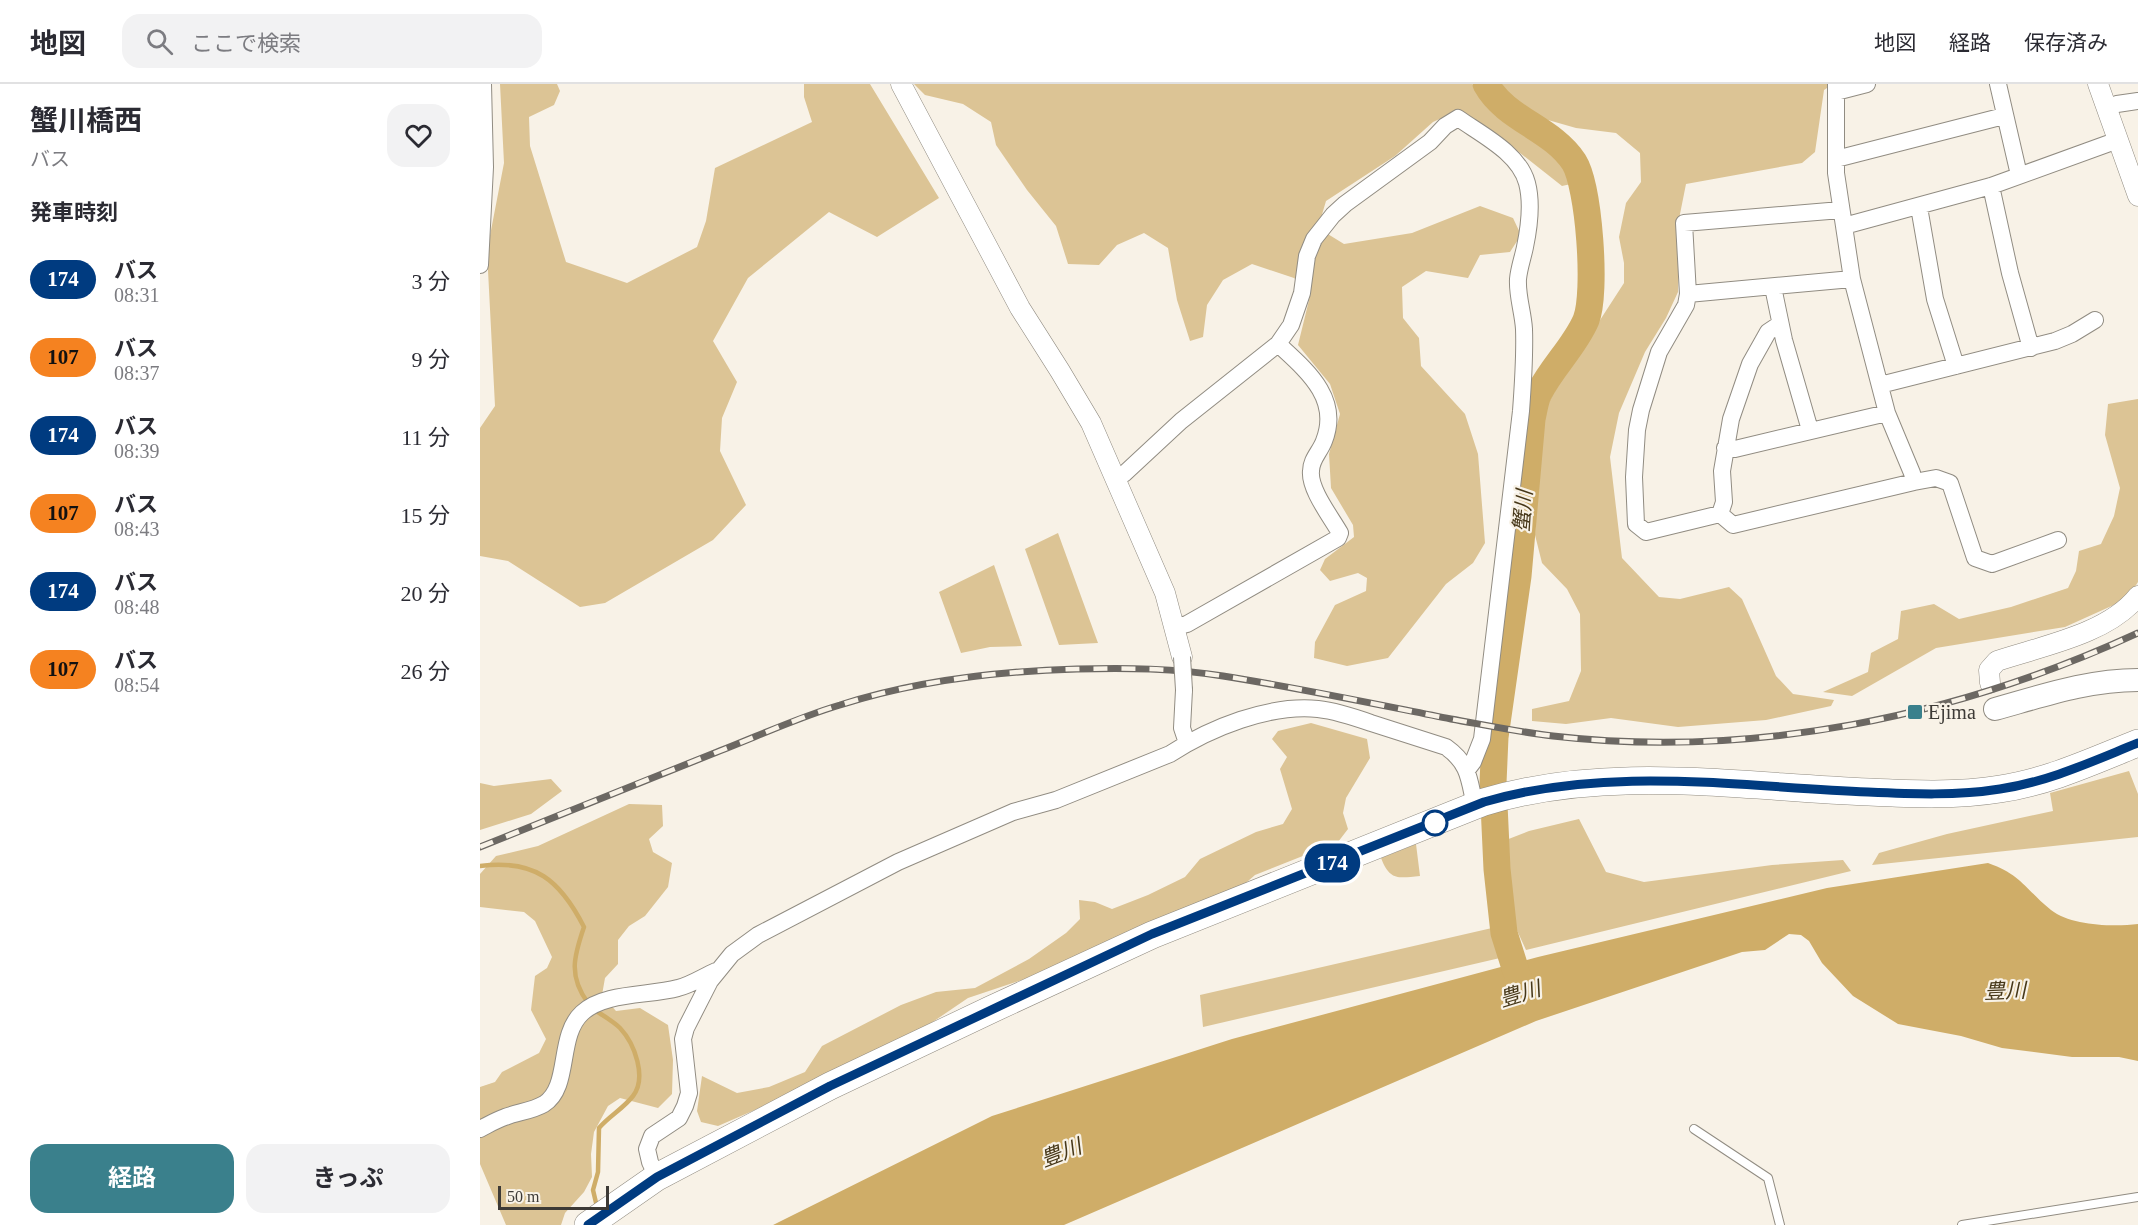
<!DOCTYPE html>
<html lang="ja">
<meta charset="utf-8">
<style>
:root{--surface:#fff;--page:#f2f2f3;--text:#2b2b33;--muted:#7c7c81;--line:#e1e1e2;--accent:#3a808c}
body{margin:0;font-family:"Times New Roman","Noto Sans JP",serif;background:var(--page);color:var(--text);height:100vh;display:flex;flex-direction:column;font-size:22px;white-space:nowrap}
*{box-sizing:border-box;margin:0}
p{font-size:20px;color:var(--muted)}
.icon{flex:none;width:33px;height:33px;fill:none;stroke:currentColor;stroke-width:2;stroke-linecap:round;stroke-linejoin:round}
.map{position:relative;flex:1;overflow:hidden}
.panel{display:flex;flex-direction:column;background:var(--surface);width:480px}
.panel>*{flex:none}
.badge{padding:0 12px;border-radius:20px;font-size:21px;line-height:39px}
.scale{position:absolute;left:18px;bottom:15px;width:111px;box-sizing:border-box;padding-left:6px;border:3px solid #3d3a36;border-top:0;font-size:16px;line-height:21px;white-space:nowrap;color:#3d3a36;-webkit-text-stroke:4px #f8f2e7;paint-order:stroke}
.map>.badge{position:absolute;translate:-50% -50%;box-shadow:0 0 0 3px #fff}
h2{padding:0 30px;font-size:22px;line-height:54px}
.round{display:grid;place-items:center;flex:none;width:63px;height:63px;border-radius:18px;background:var(--page)}
.headline{display:flex;align-items:center;justify-content:space-between;height:102px;padding:0 30px}
h1{font-size:28px;font-weight:700;line-height:45px}
.button{display:flex;gap:12px;margin-top:auto;padding:12px 30px}
.button a{flex:1;height:69px;border-radius:18px;background:var(--accent);color:#fff;font-size:24px;font-weight:700;line-height:69px;text-align:center}
.button a+a{background:var(--page);color:var(--text)}
ul{padding:0;list-style:none}
li{display:flex;align-items:center;gap:18px;height:78px;padding:0 30px}
li div{flex:1}
li b{display:block;font-size:22px}
li em{font-style:normal}
li .badge{min-width:66px;font-weight:700;text-align:center}
header{display:flex;align-items:center;gap:36px;box-sizing:border-box;height:84px;padding:0 30px;background:var(--surface);border-bottom:2px solid var(--line)}
header strong{font-size:28px}
nav{display:flex;gap:33px;margin-inline-start:auto;font-size:21px}
.search{width:420px;height:54px;background:var(--page);display:flex;align-items:center;gap:15px;box-sizing:border-box;padding:0 21px;border-radius:18px;color:var(--muted);font-size:22px}
main{display:flex;flex:1;min-height:0}
.map>svg:first-child{display:block}
.green{fill:#dcc495}
.water{fill:#cfad68}
.lines{fill:none;stroke-linecap:round;stroke-linejoin:round}
.stream{stroke:#cfad68;stroke-width:4.5}
.river{stroke:#cfad68;stroke-width:27}
.service-casing{stroke:#918c82;stroke-width:10}
.minor-casing{stroke:#918c82;stroke-width:18}
.tertiary-casing{stroke:#918c82;stroke-width:21}
.secondary-casing{stroke:#918c82;stroke-width:24}
.trunk-casing{stroke:#918c82;stroke-width:28}
.service{stroke:#fff;stroke-width:8}
.minor{stroke:#fff;stroke-width:16}
.tertiary{stroke:#fff;stroke-width:20}
.secondary{stroke:#fff;stroke-width:22}
.trunk{stroke:#fff;stroke-width:27}
.rail-casing{stroke:#6c6863;stroke-width:7}
.rail{stroke:#f8f2e7;stroke-width:4.5;stroke-dasharray:14;stroke-linecap:butt}
.minor-bridge-casing{stroke:#918c82;stroke-width:18;stroke-linecap:butt}
.minor-bridge{stroke:#fff;stroke-width:16}
.line-casing{stroke:#fff;stroke-width:14}
.line{stroke:#003b80;stroke-width:9}
.poi-dot{fill:#3a808c;stroke:#f8f2e7;stroke-width:2}
.stop-dot{fill:#fff;stroke:#003b80;stroke-width:3}
.labels{text-anchor:middle;stroke-width:4.5;stroke-linejoin:round;paint-order:stroke}
.poi-label{font-size:20px;fill:#3d3a36;stroke:#f8f2e7;text-anchor:start}
.water-label{font-size:21px;font-style:italic;fill:#463718;stroke:#f8f2e7}
</style>
<header>
<strong>地図</strong>
<div class="search"><svg class="icon" aria-label="search" viewBox="0 0 24 24"><circle cx="10" cy="10" r="6"/><path d="M15 15l6 6"/></svg>ここで検索</div>
<nav><a>地図</a><a>経路</a><a>保存済み</a></nav>
</header>
<main>
<section class="panel">
<div class="headline"><div><h1>蟹川橋西</h1><p>バス</p></div><a class="round"><svg class="icon" aria-label="heart" viewBox="0 0 24 24"><path d="M12 20l-8-8c-3-5 5-10 8-4 3-6 11-1 8 4z"/></svg></a></div>
<h2>発車時刻</h2>
<ul>
<li><span class="badge" style="background:#003b80;color:#fff">174</span><div><b>バス</b><p>08:31</p></div><em>3 分</em></li>
<li><span class="badge" style="background:#f58220;color:#111">107</span><div><b>バス</b><p>08:37</p></div><em>9 分</em></li>
<li><span class="badge" style="background:#003b80;color:#fff">174</span><div><b>バス</b><p>08:39</p></div><em>11 分</em></li>
<li><span class="badge" style="background:#f58220;color:#111">107</span><div><b>バス</b><p>08:43</p></div><em>15 分</em></li>
<li><span class="badge" style="background:#003b80;color:#fff">174</span><div><b>バス</b><p>08:48</p></div><em>20 分</em></li>
<li><span class="badge" style="background:#f58220;color:#111">107</span><div><b>バス</b><p>08:54</p></div><em>26 分</em></li>
</ul>
<div class="button"><a>経路</a><a>きっぷ</a></div>
</section>
<div class="map">
<svg width="1658" height="1141" viewBox="0 0 1658 1141">
<rect width="100%" height="100%" fill="#f8f2e7"/>
<path class="green" d="M20 0H77L80 7 74 21 49 33 50 62 86 178 147 199 217 163 226 137 235 84 332 38 324 13V0H390L459 114 397 153 349 128 268 194 233 257 257 298 242 334 240 367 266 421 233 456 125 519 100 523 28 477 0 472V344L15 322 7 167 24 79Z
M434 0H992C1002 11 1012 25 1024 35 1048 54 1084 68 1091 100L1082 102 1016 50 977 27 953 38 915 72 846 117 838 144 864 160 932 149 1000 122 1033 134 1041 151 1030 168 1000 171 988 194 946 187 922 203 923 234 939 254 941 282 985 330 998 370 1005 459 993 479 966 500 908 574 867 582 834 574 835 558 855 521 886 507 887 494 878 489 850 497 840 486 845 475 874 453 873 441 851 404 849 370 860 330 850 300 818 261 831 208 814 194 772 180 743 196 727 221 723 253 710 257 697 216 688 164 664 149 637 161 619 181 588 180 576 142 547 106 516 61 511 38 483 20 445 11Z
M1020 0H1353L1344 6 1335 68 1322 79 1206 100 1199 135 1198 208 1186 234 1165 268 1139 329 1130 373 1142 474 1179 513 1200 515 1249 503 1262 515 1296 592 1313 610 1354 616 1351 622 1286 636 1198 643 1131 634 1086 640 1052 637V625L1089 617 1101 587 1100 530 1087 505 1062 479 1055 451 1062 331 1078 301 1144 199V179L1139 153 1146 119 1161 98 1160 69 1136 49 1096 44 1054 32 1027 15Z
M1658 315V498L1647 515 1585 543 1456 564 1372 612 1343 608 1388 588 1391 569 1418 555 1421 527 1454 520 1479 535 1531 523 1588 504 1596 487 1599 467 1621 460 1634 432 1640 404 1625 351 1628 320Z
M578 449 618 559 579 561 545 465Z
M514 481 542 562 510 563 481 569 459 508Z
M831 639 887 655 890 674 866 714 863 729 868 745 858 758 775 791 760 804 581 883 488 914 435 950 286 1021 238 1042 221 1038 217 1027 222 992 257 1009 289 1003 325 988 342 962 421 921 456 908 495 904 549 875 586 849 600 835 599 816 615 818 632 825 668 811 705 793 720 775 776 748 803 740 812 725 800 685 807 673 792 655 798 647Z
M1649 687 1658 710V753L1392 781 1399 769 1467 750 1573 727 1570 709Z
M71 695 82 707 51 730 0 746V699L14 702Z
M149 720 182 721 183 742 169 755 173 768 192 779 188 803 165 832 149 842 138 856V880L125 894 122 911 136 927 160 924 188 941 193 976 192 1010 178 1024 140 1014 128 1022 114 1048 111 1070 112 1093 104 1108 85 1129 81 1141H26L0 1080V1003L15 998 22 988 59 969 66 955 51 926 55 892 67 884 72 873 55 837 44 828 0 823V790L16 772 58 762Z
M1099 735 1126 788 1164 798 1292 781 1363 776 1371 787 1046 866 1035 842 1026 756 1049 747Z
M936 760 940 792C918 794 910 797 901 774Z
M1012 844 1020 874 723 943 720 911Z"/>
<path class="water" d="M1508 779C1542 791 1546 806 1571 826 1591 842 1634 843 1658 840V977L1639 973H1592L1522 964 1481 952 1418 940 1373 912 1342 879 1329 857 1321 851 1309 850 1285 866 1262 868 1056 937 584 1141H293L512 1032 752 955 1058 873 1347 804Z"/>
<g class="lines">
<path class="stream" d="M0 782C55 775 80 796 104 843 94 872 88 892 108 919
M113 925C122 931 133 937 140 944 155 960 167 994 153 1012 143 1025 129 1032 119 1044L118 1088 113 1106 117 1123"/>
<path class="river" d="M1006 0C1026 36 1072 44 1094 78 1109 102 1117 209 1106 236 1095 262 1072 283 1059 309 1055 316 1054 327 1052 335L1038 492 1015 653 1013 699 1017 785 1024 849 1043 909"/>
<g class="service-casing">
<path id="service" d="M1214 1045 1288 1094 1300 1141
M1482 1141 1658 1113"/>
</g>
<g class="minor-casing">
<path id="minor" d="M1356 0V89L1372 195 1407 329 1432 389 1434 398 1456 394 1470 399 1495 474 1512 480 1578 456
M1518 0 1539 91
M1356 8 1387 0
M1627 24 1637 20 1658 17
M1356 75 1524 32
M1511 102 1530 189 1551 264
M1439 123 1455 215 1476 282
M1364 142 1511 102 1638 56
M0 181 5 83 3 0
M1293 203 1304 256 1330 346
M1208 210 1204 139 1361 126
M1300 240 1288 248 1270 280 1251 335 1242 387 1244 418 1240 430 1166 448 1156 440 1154 393 1157 346 1161 326 1179 268 1206 221 1208 210 1372 195
M1400 301 1575 257 1592 250 1615 236
M1245 364 1255 365 1407 329
M636 395 645 389 701 337 798 260 811 241 822 209 827 172 834 155 853 131 865 120 950 58 965 42 978 34C1002 51 1039 69 1047 99 1052 118 1049 144 1045 163 1043 173 1039 184 1038 195 1037 212 1043 228 1044 245 1045 272 1043 300 1041 327L1002 655 993 678 987 686
M1240 430 1253 441 1434 398
M695 543 707 540 858 454 860 449C851 433 829 405 831 387 831 375 840 368 844 357 861 314 826 286 798 260
M704 606 702 644 707 659
M0 1045C8 1041 16 1036 25 1033 38 1028 52 1027 64 1020 91 1003 77 952 102 929 124 908 169 912 198 904 211 901 224 892 236 887
M177 1093 170 1078 167 1065 172 1052 199 1034 205 1022 209 1009 203 955 206 944 230 897 252 870 278 851 418 778 533 728 576 716 690 670C730 644 789 620 838 625 856 627 874 633 891 639 916 647 941 655 966 663 990 680 989 696 995 722"/>
</g>
<g class="tertiary-casing">
<path id="tertiary" d="M421 0 540 224 580 287 611 339 685 509 702 573
M1618 0 1658 112
M1510 599 1509 586 1517 577C1562 562 1628 550 1658 512"/>
</g>
<g class="secondary-casing">
<path id="secondary" d="M1515 625C1562 612 1608 596 1658 596"/>
</g>
<g class="trunk-casing">
<path id="trunk" d="M108 1141 177 1093 350 1002 510 926 672 851 1004 718C1129 680 1261 703 1389 708 1432 710 1477 712 1520 705 1568 698 1613 677 1658 659"/>
</g>
<use href="#service" class="service"/>
<use href="#minor" class="minor"/>
<use href="#tertiary" class="tertiary"/>
<use href="#secondary" class="secondary"/>
<use href="#trunk" class="trunk"/>
<g class="rail-casing">
<path id="rail" d="M0 763C77 732 154 701 232 670 274 654 316 634 360 621 435 597 518 587 597 585 646 584 695 584 743 592 819 604 895 620 971 635 1005 641 1039 648 1073 652 1273 675 1476 633 1658 549"/>
</g>
<use href="#rail" class="rail"/>
<g class="minor-bridge-casing">
<path id="minor-bridge" d="M702 573 704 606"/>
</g>
<use href="#minor-bridge" class="minor-bridge"/>
</g>
<g class="lines">
<g class="line-casing">
<path id="line" d="M108 1141 177 1093 350 1002 490 936 672 850 1004 718C1131 681 1259 703 1388 708 1432 710 1477 712 1520 705 1568 698 1613 677 1658 659"/>
</g>
<use href="#line" class="line"/>
</g>
<rect class="poi-dot" x="1427" y="620" width="16" height="16" rx="3"/>
<circle class="stop-dot" cx="955" cy="739" r="12"/>
<g class="labels">
<g class="poi-label">
<text x="1448" y="635">Ejima</text>
</g>
<g class="water-label">
<text transform="translate(1043 427) rotate(-85)" y="7">蟹川</text>
<text transform="translate(1525 907) rotate(-2)" y="7">豊川</text>
<text transform="translate(1040 910) rotate(-17)" y="7">豊川</text>
<text transform="translate(581 1069) rotate(-21)" y="7">豊川</text>
</g>
</g>
</svg>
<div class="scale">50 m</div>
<b class="badge" style="left:852px;top:779px;background:#003b80;color:#fff">174</b>
</div>
</main>
